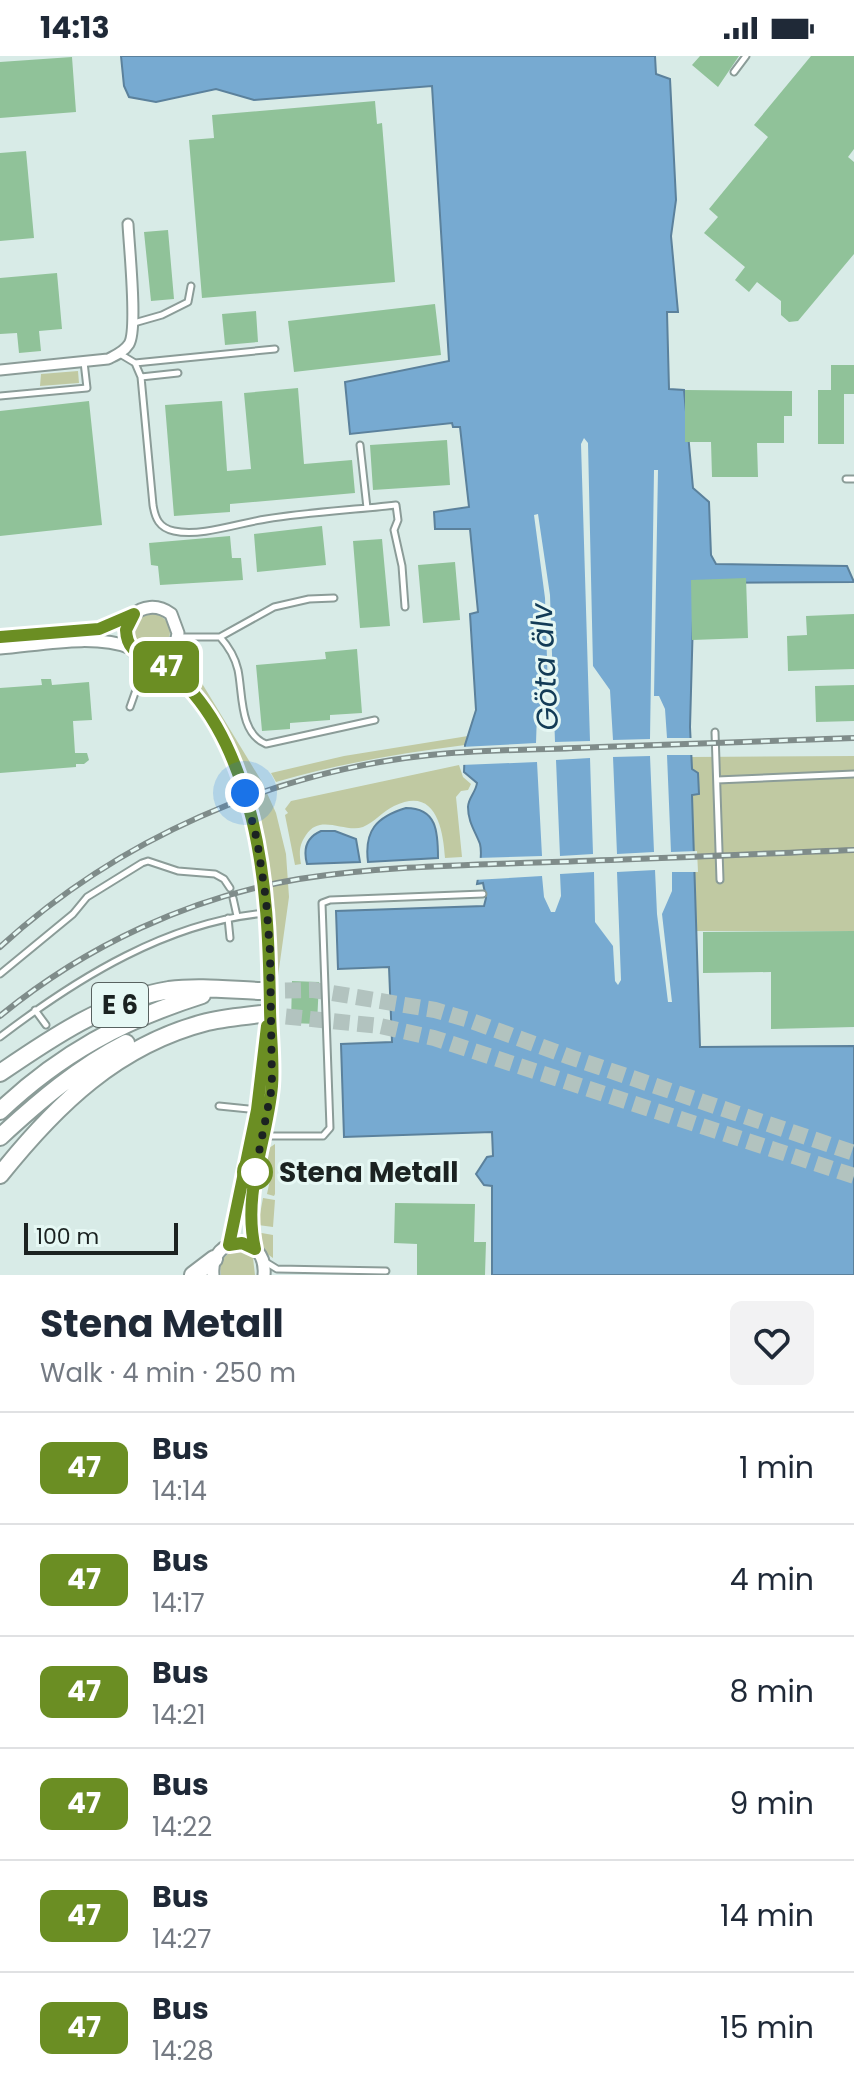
<!DOCTYPE html>
<meta charset="utf-8">
<style>
:root{--surface:#fff;--page:#f2f2f3;--text:#1f2937;--muted:#747a83;--line:#e0e1e3}
body{margin:0;font-family:Poppins,sans-serif;background:var(--page);color:var(--text);height:100vh;display:flex;flex-direction:column;font-size:30px;white-space:nowrap}
*{box-sizing:border-box;margin:0}
p{font-size:26px;color:var(--muted)}
.icon{flex:none;width:44px;height:44px;fill:none;stroke:currentColor;stroke-width:2;stroke-linecap:round;stroke-linejoin:round}
.map{position:relative;height:1219px;overflow:hidden}
.panel{display:flex;flex-direction:column;background:var(--surface);flex:1}
.panel>*{flex:none}
.badge{padding:0 16px;border-radius:12px;font-size:28px;line-height:52px}
.scale{position:absolute;left:24px;bottom:20px;width:154px;box-sizing:border-box;padding-left:8px;border:4px solid #1b2221;border-top:0;font-size:22px;line-height:28px;white-space:nowrap;color:#1b2221;-webkit-text-stroke:6px #e6f8f4;paint-order:stroke}
.you{position:absolute;width:40px;height:40px;margin:-20px;border:6px solid #fff;border-radius:50%;background:#1a73e8;box-shadow:0 0 0 12px #1a73e833}
.map>.badge{position:absolute;translate:-50% -50%;box-shadow:0 0 0 4px #fff}
.round{display:grid;place-items:center;flex:none;width:84px;height:84px;border-radius:12px;background:var(--page)}
.summary{display:flex;align-items:center;justify-content:space-between;height:136px;padding:0 40px}
h1{font-size:38px;font-weight:700;line-height:60px}
ul{padding:0;list-style:none}
li{display:flex;align-items:center;gap:24px;height:112px;padding:0 40px;border-top:2px solid var(--line)}
li div{flex:1}
li b{display:block;font-size:30px}
li em{font-style:normal}
li .badge{min-width:88px;font-weight:700;text-align:center}
.status{display:flex;justify-content:space-between;align-items:center;height:56px;padding:0 40px;background:var(--surface);direction:ltr}
.status svg{height:22px;fill:currentColor}
.map>svg:first-child{display:block}
.green{fill:#c0c9a2}
.water{fill:#77aad1;stroke:#5b819c;stroke-width:2}
.pier{fill:#d8ebe7;fill-rule:evenodd}
.building{fill:#90c299}
.lines{fill:none;stroke-linecap:round;stroke-linejoin:round}
.motorway-tunnel{stroke:#b2c3bf;stroke-width:16;stroke-dasharray:16 8;stroke-linecap:butt}
.service-casing{stroke:#8b9c98;stroke-width:9}
.minor-casing{stroke:#8b9c98;stroke-width:13}
.tertiary-casing{stroke:#8b9c98;stroke-width:15}
.motorway-casing{stroke:#8b9c98;stroke-width:20}
.service{stroke:#fff;stroke-width:5}
.minor{stroke:#fff;stroke-width:9}
.tertiary{stroke:#fff;stroke-width:11}
.motorway{stroke:#fff;stroke-width:16}
.rail-casing{stroke:#7f8c8a;stroke-width:6}
.rail{stroke:#e6f8f4;stroke-width:3;stroke-dasharray:9;stroke-linecap:butt}
.line-casing{stroke:#fff;stroke-width:18}
.line{stroke:#6b8e23;stroke-width:12}
.walk{stroke:#1b2221;stroke-width:8;stroke-dasharray:0 14.4}
.stop-dot{fill:#fff;stroke:#6b8e23;stroke-width:4}
.labels{text-anchor:middle;stroke-width:6;stroke-linejoin:round;paint-order:stroke}
.shield{fill:#e6f8f4;stroke:#586260;stroke-width:2}
.shield-label{font-size:26px;font-weight:bold;fill:#1b2221}
.stop-label{font-size:28px;font-weight:bold;fill:#1b2221;stroke:#e6f8f4;text-anchor:start}
.water-label{font-size:30px;font-style:italic;fill:#123b56;stroke:#e6f8f4}
</style>
<div class="status"><b>14:13</b><svg viewBox="0 0 49 12"><path d="M0 12V9h3v3zM5 12V6h3v6zM10 12V3h3v9zM15 12V0h3v12zM26 1h20v11H26zM47 4h2v5h-2z"/></svg></div>
<div class="map">
<svg width="854" height="1219" viewBox="0 0 854 1219">
<rect width="100%" height="100%" fill="#d8ebe7"/>
<path class="green" d="M78 315 79 327 40 330 41 318Z
M134 576a18 18 0 1 1 36 0a18 18 0 1 1-36 0Z
M192 611 262 726 276 757 286 798 289 841 278 920C272 889 275 854 271 822 258 734 235 685 187 612Z
M468 680 465 689C401 697 338 708 276 726L271 717 344 700Z
M854 700V875H696L692 739 699 737 698 717 692 713 691 701Z
M459 709 463 721 471 728 468 734 461 735 456 741 462 801 445 802C443 771 435 730 394 750 383 755 375 766 363 771 344 777 320 757 306 779 299 789 299 797 301 808L295 809 285 759 288 757 285 753 291 745Z
M275 1088V1138L274 1140 267 1138 272 1114 267 1112 269 1092Z
M263 1142 275 1144 273 1171 258 1169Z
M256 1176 273 1179V1202L263 1195Z
M240 1194 253 1202 255 1219H221C218 1204 226 1196 240 1194Z"/>
<path class="water" d="M121 0H655L656 18 670 23 676 144 671 180 678 256H667L669 333 684 334 693 432 709 446 711 499 716 508 847 510 854 526 694 527 690 671 692 713 698 717 699 738 692 739 700 991 854 990V1219H492V1130L484 1129 476 1118 487 1101 493 1100 492 1076 344 1081 341 988 392 986 389 911 338 913 336 855 484 850 486 842 483 827 477 828C479 816 483 800 480 788 475 775 468 766 468 751 468 742 476 736 477 727L464 716 465 689 476 654 470 558 478 556 470 473H435L434 456 469 451 460 371H453L452 367 350 378 345 326 449 305 432 30 254 44 216 33 156 46 129 41 124 30Z
M406 752C437 752 438 776 438 802L368 806C364 775 376 761 406 752Z
M321 775H335L356 783 360 806 307 808C303 793 307 781 321 775Z"/>
<path class="pier" d="M584 382 588 387 593 610 610 634 613 684 650 683 654 414H658L654 640H659L665 653 667 682H694L695 699H667L671 796 697 795 698 816H672V835L662 858 672 946H668L657 858 655 814 617 816 621 924 618 929 615 925 613 890 595 866 594 816 560 818 561 840 555 856H551L544 841 542 820 474 824 477 802 542 800 537 706 461 709V691L536 687 537 657 548 634 545 542 534 459 538 458 550 539 555 686 590 685 581 388ZM650 700 654 796 617 798 613 701ZM590 702 593 798 560 800 556 704Z"/>
<path class="building" d="M700 0H739L718 31 692 9Z
M811 0H854V93L848 101 854 106V198L798 265 789 266 781 259V245L757 226 749 236 735 224 745 211 704 177 718 161 709 153 768 81 754 69Z
M72 1 76 56 0 62V6Z
M375 45 377 68 382 67 395 226 202 242 189 84 214 82 212 59Z
M26 95 34 182 0 185V97Z
M168 174 174 243 151 245 144 176Z
M57 217 62 273 39 275 41 295 19 297 17 277 0 278V222Z
M435 248 441 299 294 316 288 265Z
M256 255 258 286 225 289 222 258Z
M831 309H854V338H844V388H818V334H831Z
M298 332 304 408 352 404 355 437 230 448V456L174 460 165 349 222 345 227 415 251 413 244 337Z
M685 334 792 335V360H784V387H757L758 421H712L711 386H685Z
M89 345 102 469 0 480V355Z
M447 384 450 429 373 434 370 389Z
M322 470 326 509 257 516 254 478Z
M230 480 232 502H241L243 524 160 529 158 510 151 509 149 487Z
M382 483 390 570 360 572 353 485Z
M455 506 460 564 423 567 418 509Z
M746 522 748 582 692 584 691 524Z
M854 558V613L788 615 787 580 807 579 806 560Z
M357 593 362 657 330 659V664L290 667V673L262 675 256 609 326 603 325 596Z
M41 623H51L52 629 89 626 92 664 73 665 75 697H87L89 704 84 708H76V711L0 717V632L42 629Z
M854 629V665L816 666 815 630Z
M854 875V971L771 973V916L703 917V876Z
M292 925 319 926 317 968 291 967Z
M395 1147 475 1148 474 1186H486L485 1219H417V1188L394 1187Z"/>
<g class="lines">
<path class="motorway-tunnel" d="M261 935 314 934 435 954 469 964 570 1001 854 1097
M262 958 380 970 434 982 854 1120"/>
<g class="service-casing">
<path id="service" d="M734 16 746 0
M134 267 162 259 188 246 191 230
M120 298 135 307 141 321 153 449C155 462 159 472 174 475 201 481 239 467 266 463 309 456 353 454 396 449L398 464 394 474 402 510 405 551
M135 307 275 293
M141 321 178 317
M0 340 87 332 84 306
M360 389 367 452
M846 423H854
M179 581H220L274 551 309 543 334 542
M220 581C229 591 235 601 238 614 243 638 239 677 266 688L375 664
M130 651 147 603
M715 676 720 824
M717 724 854 718
M233 842 237 860
M228 862 230 882
M0 918 73 858 87 841 142 807 148 805 178 815 215 818 224 823 230 832
M35 954 46 969
M0 981C77 922 169 865 267 857
M219 1050 258 1054
M264 1080H323L330 1072 322 847 330 844 483 838
M264 1205 277 1213 386 1215"/>
</g>
<g class="minor-casing">
<path id="minor" d="M0 314 108 303C116 299 124 296 129 288 138 274 129 190 128 168"/>
</g>
<g class="tertiary-casing">
<path id="tertiary" d="M0 581 99 573 133 558
M176 587C176 619 219 669 232 701 250 745 260 794 266 842 271 879 269 915 270 952 270 978 274 1004 272 1031 267 1086 242 1137 255 1193
M0 592C39 589 94 577 131 592
M153 603C168 601 176 592 178 577L171 558C143 537 110 570 133 595 140 602 147 601 155 604 168 610 179 622 189 632
M229 1189 257 1054 266 978
M213 1219C209 1177 268 1176 264 1219"/>
</g>
<g class="motorway-casing">
<path id="motorway" d="M0 1017C51 982 107 944 169 934 199 930 232 934 261 935
M0 1055C60 998 123 964 202 939
M0 1081C39 1045 79 1011 126 987
M0 1119C56 1049 117 989 207 966 225 962 244 960 262 958
M193 1219 214 1203"/>
</g>
<use href="#service" class="service"/>
<use href="#minor" class="minor"/>
<use href="#tertiary" class="tertiary"/>
<use href="#motorway" class="motorway"/>
<g class="rail-casing">
<path id="rail" d="M0 891C118 783 271 716 430 699 486 693 543 694 600 691 684 688 769 685 854 682
M0 960C85 890 190 841 299 823 382 810 468 809 552 806 653 803 753 798 854 794"/>
</g>
<use href="#rail" class="rail"/>
</g>
<g class="lines">
<g class="line-casing">
<path id="line" d="M0 581 99 573 134 558 126 574C127 597 141 597 157 605 166 610 174 617 181 624 219 661 239 712 252 763 267 826 269 887 270 951 270 977 274 1004 272 1030 267 1086 242 1136 255 1193L242 1187 229 1189 257 1054 267 970"/>
</g>
<use href="#line" class="line"/>
<path class="walk" d="M245 737 257 784 266 843 270 896 272 1031 255 1116"/>
</g>
<circle class="stop-dot" cx="255" cy="1116" r="16"/>
<g class="labels">
<rect class="shield" x="92" y="927" width="56" height="44" rx="6"/>
<g class="shield-label">
<text x="120" y="958">E 6</text>
</g>
<g class="stop-label">
<text x="279" y="1126">Stena Metall</text>
</g>
<g class="water-label">
<text transform="translate(545 611) rotate(-93)" y="10">Göta älv</text>
</g>
</g>
</svg>
<div class="scale">100 m</div>
<div class="you" style="left:245px;top:737px"></div>
<b class="badge" style="left:166px;top:611px;background:#6b8e23;color:#fff">47</b>
</div>
<section class="panel">
<div class="summary"><div><h1>Stena Metall</h1><p>Walk · 4 min · 250 m</p></div><a class="round"><svg class="icon" aria-label="heart" viewBox="0 0 24 24"><path d="M12 20l-8-8c-3-5 5-10 8-4 3-6 11-1 8 4z"/></svg></a></div>
<ul>
<li><span class="badge" style="background:#6b8e23;color:#fff">47</span><div><b>Bus</b><p>14:14</p></div><em>1 min</em></li>
<li><span class="badge" style="background:#6b8e23;color:#fff">47</span><div><b>Bus</b><p>14:17</p></div><em>4 min</em></li>
<li><span class="badge" style="background:#6b8e23;color:#fff">47</span><div><b>Bus</b><p>14:21</p></div><em>8 min</em></li>
<li><span class="badge" style="background:#6b8e23;color:#fff">47</span><div><b>Bus</b><p>14:22</p></div><em>9 min</em></li>
<li><span class="badge" style="background:#6b8e23;color:#fff">47</span><div><b>Bus</b><p>14:27</p></div><em>14 min</em></li>
<li><span class="badge" style="background:#6b8e23;color:#fff">47</span><div><b>Bus</b><p>14:28</p></div><em>15 min</em></li>
</ul>
</section>
